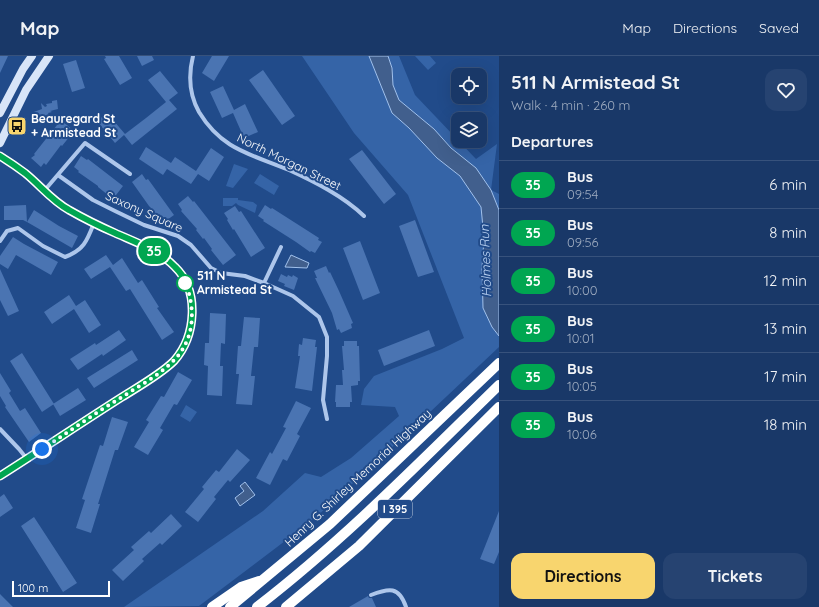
<!DOCTYPE html>
<meta charset="utf-8">
<style>
:root{--surface:#193868;--page:#264371;--text:#f1f3f6;--muted:#9facc0;--line:#37527c;--accent:#f8d56e}
body{margin:0;font-family:Quicksand,sans-serif;background:var(--page);color:var(--text);height:100vh;display:flex;flex-direction:column;font-size:15px;white-space:nowrap}
*{box-sizing:border-box;margin:0}
p{font-size:13px;color:var(--muted)}
.icon{flex:none;width:22px;height:22px;fill:none;stroke:currentColor;stroke-width:2;stroke-linecap:round;stroke-linejoin:round}
.map{position:relative;flex:1;overflow:hidden}
.sheet{display:flex;flex-direction:column;background:var(--surface);width:320px}
.sheet>*{flex:none}
.badge{padding:0 8px;border-radius:13px;font-size:14px;line-height:26px}
.fabs{position:absolute;left:451px;top:12px;display:grid;gap:8px}
.fabs a{display:grid;place-items:center;width:36px;height:36px;border-radius:8px;background:var(--surface);box-shadow:0 4px 16px #0002,0 0 0 1px var(--line);font-size:20px}
.scale{position:absolute;left:12px;bottom:10px;width:98px;box-sizing:border-box;padding-left:4px;border:2px solid #fff;border-top:0;font-size:11px;line-height:14px;white-space:nowrap;color:#fff;-webkit-text-stroke:3px #214b8a;paint-order:stroke}
.you{position:absolute;width:20px;height:20px;margin:-10px;border:3px solid #fff;border-radius:50%;background:#1a73e8;box-shadow:0 0 0 6px #1a73e833}
.map>.badge{position:absolute;translate:-50% -50%;box-shadow:0 0 0 2px #fff}
h2{padding:0 12px;font-size:15px;line-height:36px}
.round{display:grid;place-items:center;flex:none;width:42px;height:42px;border-radius:12px;background:var(--page)}
.overview{display:flex;align-items:center;justify-content:space-between;height:68px;padding:0 12px}
h1{font-size:19px;font-weight:700;line-height:30px}
.cta{display:flex;gap:8px;margin-top:auto;padding:8px 12px}
.cta a{flex:1;height:46px;border-radius:12px;background:var(--accent);color:#111;font-size:16px;font-weight:700;line-height:46px;text-align:center}
.cta a+a{background:var(--page);color:var(--text)}
ul{padding:0;list-style:none}
li{display:flex;align-items:center;gap:12px;height:48px;padding:0 12px;border-top:1px solid var(--line)}
li div{flex:1}
li b{display:block;font-size:15px}
li em{font-style:normal}
li .badge{min-width:44px;font-weight:700;text-align:center}
header{display:flex;align-items:center;gap:24px;box-sizing:border-box;height:56px;padding:0 20px;background:var(--surface);border-bottom:1px solid var(--line)}
header strong{font-size:19px}
nav{display:flex;gap:22px;margin-inline-start:auto;font-size:14px}
main{display:flex;flex:1;min-height:0}
.map>svg:first-child{display:block}
.green{fill:#3564a7}
.water{fill:#415f8d;stroke:#a1c1ec}
.building{fill:#4a74b2}
.lines{fill:none;stroke-linecap:round;stroke-linejoin:round}
.street{stroke:#adc6eb;stroke-width:4}
.secondary{stroke:#d8e5f8;stroke-width:8}
.highway{stroke:#fff;stroke-width:10}
.line-casing{stroke:#fff;stroke-width:9}
.line{stroke:#00a651;stroke-width:6}
.walk{stroke:#fff;stroke-width:4;stroke-dasharray:0 7.2}
.stop-dot{fill:#fff;stroke:#00a651;stroke-width:2}
.labels{text-anchor:middle;stroke-width:4;stroke-linejoin:round;paint-order:stroke}
.shield{fill:#214b8a;stroke:#bcc9dc;stroke-width:1}
.shield-label{font-size:11px;font-weight:bold;fill:#fff}
.poi-label{font-size:12px;font-weight:bold;fill:#fff;stroke:#214b8a;text-anchor:start}
.street-label{font-size:12px;fill:#fff;stroke:#214b8a}
.stop-label{font-size:12px;font-weight:bold;fill:#fff;stroke:#214b8a;text-anchor:start}
.water-label{font-size:13px;font-style:italic;fill:#b9d1f2;stroke:#214b8a}
</style>
<header>
<strong>Map</strong>
<nav><a>Map</a><a>Directions</a><a>Saved</a></nav>
</header>
<main>
<div class="map">
<svg width="499" height="551" viewBox="0 0 499 551">
<rect width="100%" height="100%" fill="#214b8a"/>
<path class="green" d="M302 0H399L415 39 476 103 497 88 491 134 499 138V291L412 373 314 463 199 550 124 551 263 455 305 417 321 421 351 402 399 360 395 351 361 349 364 333 374 320 442 293 464 282 408 139 354 77Z
M415 0H430L436 7 428 14Z
M234 108 248 113 233 132 226 130Z
M260 118 279 130 274 139 254 127Z
M223 142H238V144L253 146 257 149 255 157 238 149 236 147 232 150H223Z
M186 349 197 356 190 366 180 360Z"/>
<path class="water" d="M369 0H388L392 12 393 29 399 44 434 73 451 92 476 112 491 134 499 154V280L492 271 483 252 482 212 484 182 481 151 460 120 437 102 409 72 392 57Z
M291 199 309 207 307 212 285 211Z
M245 426 255 439 240 450 235 442 244 435 240 430Z"/>
<path class="building" d="M0 0H8L0 17Z
M105 0H119L132 22 120 29 104 3 106 2Z
M137 0H152L154 4 142 10Z
M212 0H229L214 25 202 17Z
M76 4 85 32 72 36 63 8Z
M263 14 295 60 282 69 249 24Z
M160 15 178 37 169 44 177 53 132 89 124 79 115 87 97 65 107 57 125 78 146 62 166 46 148 24Z
M223 30 234 54 245 48 258 76 244 82 233 57 222 62 210 36Z
M57 44 58 53 50 55 52 56 48 57 49 59 38 63 39 64 33 65 31 57 42 53 41 47 45 51 47 50 46 48 52 47V45Z
M61 64 74 75 62 90 61 89 46 109 44 107 41 111 31 102 35 99 34 98Z
M146 91 171 107 175 101 196 115 211 92 224 101 209 125 198 118 191 128 167 113 163 119 139 103Z
M362 94 396 138 384 148 349 103Z
M81 100 87 104 88 103 123 130 113 143 98 131V130L78 116 79 115 74 111Z
M142 118 146 124 148 123 174 159 160 169 148 153 151 152 149 150 132 126Z
M188 140 193 146 194 145 236 199 223 209 211 194 212 193 204 182 203 183 196 174 197 173 181 155 182 154 178 148Z
M26 149 27 166 23 164H4V150Z
M265 149 271 153 272 152 319 182 318 184 322 186 315 197 311 195 310 196 296 186 263 165 264 164 258 160Z
M235 150 239 156 241 155 265 192 251 201 234 173 233 174 227 164 228 163 224 157Z
M34 154 59 170 78 180 72 192 27 166Z
M415 164 434 216 418 221 399 170Z
M13 181 24 188 58 206 51 219 16 199 8 213 0 208V200Z
M360 185 380 237 363 244 343 192Z
M106 199 113 209 122 202 138 227 142 224 159 251 157 252 174 276 162 284 130 233 126 235 110 211 91 223 84 213Z
M326 210 329 217 330 216 339 235 353 267 351 268 352 272 341 277 339 273 337 274 332 257 315 222H317L314 215Z
M0 213 19 255 8 260 0 244Z
M281 218 287 221 288 219 292 221 293 219 298 222 294 234 284 230 285 228 278 225Z
M69 239 76 250 85 244 101 269 89 277 74 253 52 268 44 256Z
M210 257 226 258 225 288 221 287 220 310H223L222 340 207 339 208 310 204 309 205 287H209Z
M244 261 260 262 258 291H254L251 320H255L252 349 236 348 239 318H236L238 290H241Z
M119 274 126 284 103 300 102 298 78 314 70 303 95 287 96 289Z
M429 274 435 290 384 310 378 294Z
M303 282 316 284 315 291H317L312 335 295 332 300 300H298L299 288 302 289Z
M344 285H357V290H359L360 325H358V329L351 330 352 346H350V351H336V346H335L336 329H343L342 314H344L342 290H344Z
M132 294 138 304 94 332 87 322Z
M22 297 54 348 42 356 10 305Z
M178 316 192 324 177 349 174 348 160 372 163 374 148 399 134 391 149 366 146 364 161 340 164 341Z
M0 317 11 335 9 337 20 355 25 352 41 377 29 386 5 351 6 350 0 340Z
M78 332 86 344 60 360 53 348Z
M296 345 311 352 297 378 300 380 287 405 283 403 270 429 256 422 270 396 272 398 286 372 283 371Z
M112 361 128 366 118 394H115L98 448H100L91 477 76 472 85 444 82 443 100 389 103 390Z
M237 393 250 404 230 426 228 424 214 441 216 443 198 466 185 456 204 433 202 431 216 414 219 416Z
M4 438 13 452 0 461V441Z
M499 455V496L494 508 480 503Z
M171 458 182 470 162 489 160 487 142 503 144 505 123 525 112 514 134 494 131 491 149 475 151 477Z
M34 461 77 527 63 536 21 470Z
M0 538 13 551H0Z
M368 540 369 542H372L376 551H349Z"/>
<g class="lines">
<path class="street" d="M193 0C188 20 189 38 199 56 222 94 251 98 289 114 315 126 343 140 364 160
M0 100C8 105 17 111 25 117 40 129 52 145 69 154 83 162 99 170 115 177 135 186 159 194 175 211 199 235 196 281 174 305 161 318 138 331 122 341 81 367 41 394 0 420
M58 119 93 144 115 155 144 169 178 180 191 189 211 212 221 217 245 220 264 227 293 240 319 261 327 281V300L323 344 327 363
M44 135 85 87 130 118
M0 185 7 175 18 172 43 190 65 201C84 194 87 185 94 167
M264 227 281 191
M0 373 19 393 27 403
M371 539C389 532 399 530 406 551"/>
<path class="secondary" d="M0 57 23 13 32 0
M0 87 26 34 49 0"/>
<path class="highway" d="M212 551 241 531 259 525
M230 551 330 468 499 307
M257 551C344 484 420 406 499 329
M286 551 359 490 499 351"/>
</g>
<g class="lines">
<g class="line-casing">
<path id="line" d="M0 100C8 105 17 111 25 117 40 129 52 145 69 154 83 162 99 170 115 177 135 186 159 194 175 211 200 235 196 280 174 305 161 318 138 331 122 341 81 367 41 394 0 420"/>
</g>
<use href="#line" class="line"/>
<path class="walk" d="M42 393C69 376 95 357 122 341 139 330 158 320 172 306 196 284 196 251 184 223L185 227"/>
</g>
<defs>
<g id="bus-square" transform="scale(1)"><rect x="-9" y="-9" width="18" height="18" rx="4" fill="#f8d56e" stroke="#214b8a"/><path d="M-5-6H5V4H4V6H2V4H-2V6H-4V4H-5ZM-3.5-4V0h7V-4ZM-3.5 1.2v1.5H-2V1.2ZM2 1.2v1.5H3.5V1.2Z" fill="#111"/></g>
</defs>
<g fill-rule="evenodd">
<use href="#bus-square" x="17" y="70"/>
</g>
<circle class="stop-dot" cx="185" cy="227" r="8"/>
<g class="labels">
<rect class="shield" x="378" y="444" width="34" height="18" rx="3"/>
<g class="shield-label">
<text x="395" y="457">I 395</text>
</g>
<g class="poi-label">
<text x="31" y="67">Beauregard St<tspan x="31" dy="14">+ Armistead St</tspan></text>
</g>
<g class="street-label">
<text transform="translate(289 106) rotate(26)" y="4">North Morgan Street</text>
<text transform="translate(144 156) rotate(24)" y="4">Saxony Square</text>
<text transform="translate(358 422) rotate(-43)" y="4">Henry G. Shirley Memorial Highway</text>
</g>
<g class="stop-label">
<text x="197" y="224">511 N<tspan x="197" dy="14">Armistead St</tspan></text>
</g>
<g class="water-label">
<text transform="translate(485 205) rotate(-92)" y="5">Holmes Run</text>
</g>
</g>
</svg>
<div class="fabs">
<a><svg class="icon" aria-label="locate" viewBox="0 0 24 24"><circle cx="12" cy="12" r="6"/><path d="M12 2v4M12 18v4M2 12h4M18 12h4"/></svg></a>
<a><svg class="icon" aria-label="layers" viewBox="0 0 24 24"><path d="M12 4l9 5-9 5-9-5zM3 14l9 5 9-5"/></svg></a>
</div>
<div class="scale">100 m</div>
<div class="you" style="left:42px;top:393px"></div>
<b class="badge" style="left:154px;top:195px;background:#00a651;color:#fff">35</b>
</div>
<section class="sheet">
<div class="overview"><div><h1>511 N Armistead St</h1><p>Walk · 4 min · 260 m</p></div><a class="round"><svg class="icon" aria-label="heart" viewBox="0 0 24 24"><path d="M12 20l-8-8c-3-5 5-10 8-4 3-6 11-1 8 4z"/></svg></a></div>
<h2>Departures</h2>
<ul>
<li><span class="badge" style="background:#00a651;color:#fff">35</span><div><b>Bus</b><p>09:54</p></div><em>6 min</em></li>
<li><span class="badge" style="background:#00a651;color:#fff">35</span><div><b>Bus</b><p>09:56</p></div><em>8 min</em></li>
<li><span class="badge" style="background:#00a651;color:#fff">35</span><div><b>Bus</b><p>10:00</p></div><em>12 min</em></li>
<li><span class="badge" style="background:#00a651;color:#fff">35</span><div><b>Bus</b><p>10:01</p></div><em>13 min</em></li>
<li><span class="badge" style="background:#00a651;color:#fff">35</span><div><b>Bus</b><p>10:05</p></div><em>17 min</em></li>
<li><span class="badge" style="background:#00a651;color:#fff">35</span><div><b>Bus</b><p>10:06</p></div><em>18 min</em></li>
</ul>
<div class="cta"><a>Directions</a><a>Tickets</a></div>
</section>
</main>
